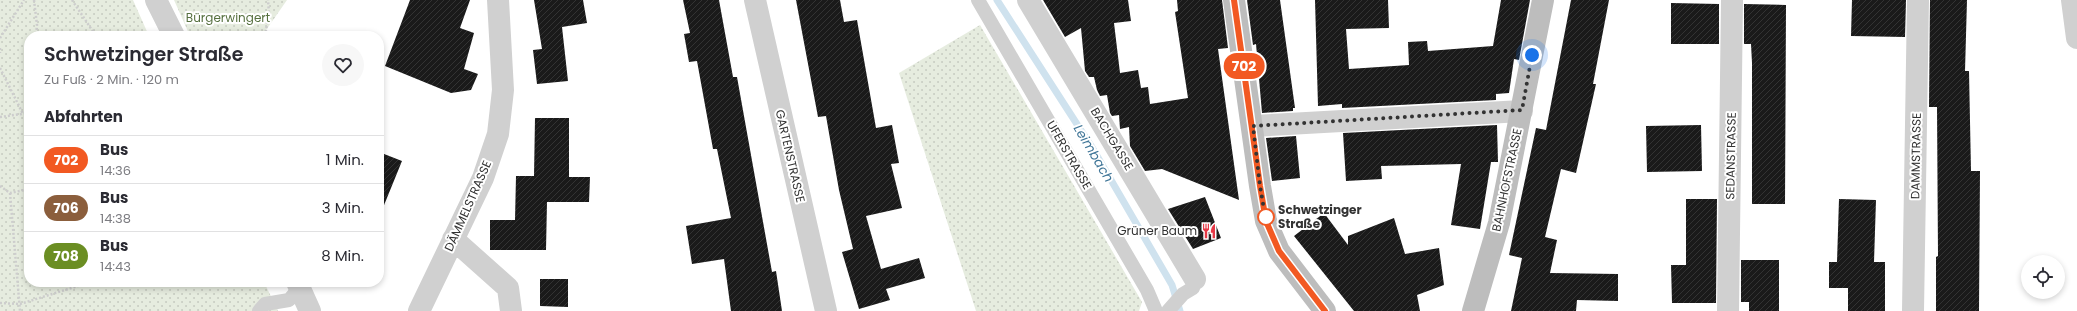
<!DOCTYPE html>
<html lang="de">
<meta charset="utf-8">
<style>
:root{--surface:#fff;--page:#f7f7f7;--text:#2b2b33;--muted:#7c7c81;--line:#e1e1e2}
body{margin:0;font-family:Poppins,sans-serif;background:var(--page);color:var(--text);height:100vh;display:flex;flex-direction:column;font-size:15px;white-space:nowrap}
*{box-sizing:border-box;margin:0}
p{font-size:13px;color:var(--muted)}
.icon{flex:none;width:22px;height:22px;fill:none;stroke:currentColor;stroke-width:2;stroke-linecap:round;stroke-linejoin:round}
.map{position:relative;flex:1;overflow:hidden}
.side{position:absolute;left:24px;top:31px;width:360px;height:256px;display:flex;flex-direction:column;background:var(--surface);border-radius:16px;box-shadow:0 2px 6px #0003}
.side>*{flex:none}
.badge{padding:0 8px;border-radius:13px;font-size:14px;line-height:26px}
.tools{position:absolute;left:2021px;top:255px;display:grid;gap:8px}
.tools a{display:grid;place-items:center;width:44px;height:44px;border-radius:50%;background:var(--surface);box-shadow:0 2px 6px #0003;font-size:20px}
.you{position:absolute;width:20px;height:20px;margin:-10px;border:3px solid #fff;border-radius:50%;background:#1a73e8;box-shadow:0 0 0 6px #1a73e833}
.map>.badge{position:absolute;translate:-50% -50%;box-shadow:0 0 0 2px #fff}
h2{padding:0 20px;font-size:15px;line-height:36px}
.round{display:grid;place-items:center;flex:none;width:42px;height:42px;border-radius:21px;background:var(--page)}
.headline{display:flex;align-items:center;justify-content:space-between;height:68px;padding:0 20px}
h1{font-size:19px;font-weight:600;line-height:30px}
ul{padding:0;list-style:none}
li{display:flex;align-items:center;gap:12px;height:48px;padding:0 20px;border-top:1px solid var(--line)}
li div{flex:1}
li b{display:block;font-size:15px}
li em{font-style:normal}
li .badge{min-width:44px;font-weight:700;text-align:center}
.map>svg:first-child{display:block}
.green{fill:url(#green-dots)}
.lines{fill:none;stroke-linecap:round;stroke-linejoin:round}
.stream{stroke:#cfe2ee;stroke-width:7}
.building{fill:url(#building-hatch)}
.path{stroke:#cdcdcd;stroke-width:2.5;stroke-dasharray:2 2;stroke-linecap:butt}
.lane{stroke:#d0d0d0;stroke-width:14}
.street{stroke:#d0d0d0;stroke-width:22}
.secondary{stroke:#bdbdbd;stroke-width:22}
.line-casing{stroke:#fff;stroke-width:9}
.line{stroke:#f25922;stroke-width:6}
.walk{stroke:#333;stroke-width:4;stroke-dasharray:0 7.2}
.stop-dot{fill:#fff;stroke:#f25922;stroke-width:2}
.labels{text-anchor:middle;stroke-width:4;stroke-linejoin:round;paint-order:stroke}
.park-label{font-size:12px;fill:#56703f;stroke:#fff}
.street-label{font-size:12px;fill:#333;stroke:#fff}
.stop-label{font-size:12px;font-weight:bold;fill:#333;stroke:#fff;text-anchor:start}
.poi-label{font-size:12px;fill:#333;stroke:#fff;text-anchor:end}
.water-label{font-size:13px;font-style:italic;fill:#3f7597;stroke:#fff}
</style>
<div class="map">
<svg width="2077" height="311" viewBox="0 0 2077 311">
<defs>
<pattern id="green-dots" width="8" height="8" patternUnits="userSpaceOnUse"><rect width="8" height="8" fill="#e6ecdf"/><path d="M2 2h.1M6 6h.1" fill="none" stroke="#c6cbc0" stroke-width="1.8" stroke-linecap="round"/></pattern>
<pattern id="building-hatch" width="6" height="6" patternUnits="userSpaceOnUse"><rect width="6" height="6" fill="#1a1a1a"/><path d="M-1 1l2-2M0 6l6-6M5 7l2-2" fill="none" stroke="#333"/></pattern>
</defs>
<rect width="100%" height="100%" fill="#fff"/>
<path class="green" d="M0 0H133L149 36H29V282H264L278 311H0Z
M174 0H287L262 36H190Z
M980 25 1142 302 1139 311H976L899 73Z"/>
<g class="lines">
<path class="stream" d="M997 0 1093 149 1172 285 1180 311"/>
</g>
<path class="building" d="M410 0H470L460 28 474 33 464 69 478 74 471 90 451 93 385 66Z
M534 0H583L587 23 562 27 568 81 537 84 533 50 542 49Z
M683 0H719L733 77H737L772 272 776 271 782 311H731L724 259 692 264 686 226 731 218 717 149H713L697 61 689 62 684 34 690 33Z
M796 0H840L844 22 857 20 876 128 892 125 899 163 891 164 902 208 866 216 881 269 919 258 925 278 886 289 890 300 859 309 842 252 853 249 839 190 826 116 818 117Z
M1043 0H1128L1131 21 1114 23 1120 73 1138 70 1141 88 1148 87 1150 104 1188 98 1175 12 1178 11 1177 0H1222L1228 48 1218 49 1239 200 1162 169 1145 171 1130 146 1129 127 1120 129 1119 115 1112 116 1110 113 1107 95 1100 96 1097 90 1094 77H1089L1085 71 1081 28 1065 37Z
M1247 0H1280L1295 108H1293V111L1262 113 1256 44 1253 45Z
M1315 0H1388L1389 28 1346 29 1349 69 1409 65 1408 42 1427 41 1428 51 1493 46 1501 0H1530L1519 60 1514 59 1509 93 1496 94V100L1342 108V104L1318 106Z
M1571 0H1609L1593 84H1596L1576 173 1561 169 1545 237 1557 240 1550 273 1618 274V301L1577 300 1576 311H1511L1522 258 1509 255 1536 128 1546 130Z
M1852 0H1906L1905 37 1851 36Z
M1930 0H1967L1965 71H1969L1971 171H1980L1979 311H1936V257L1938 256 1937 107H1929Z
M1671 3 1719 4V44H1671Z
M1744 4 1786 5 1785 204H1752V63L1751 44H1744Z
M535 118H569V177H590L589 202H547L546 250H490V220H515L516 176H534Z
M1497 125 1498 162H1491L1480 229 1451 225 1461 164 1381 166 1382 179 1346 181 1343 133Z
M1701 125 1702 171 1647 172 1646 126Z
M1296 136 1300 178 1272 181 1266 138Z
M379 152 402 161 380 215H379Z
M1205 197 1221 238 1193 249 1168 209Z
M1686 199H1717L1716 303H1672L1671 265H1686Z
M1839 199 1876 200 1874 262H1885V311H1848V288H1829V262H1837Z
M1324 213 1348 245V236L1394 218 1405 254 1439 248 1444 285 1417 295 1420 311H1354L1294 236Z
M1741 260H1779V311H1749V302H1741Z
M540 279H568V307L540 306Z"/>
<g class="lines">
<path class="path" d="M34 0 37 25 36 36
M72 0 96 36
M265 36 269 13 268 0
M0 38 24 0
M0 48V53
M0 68 23 114
M0 117 29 113
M0 186 10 193 29 189
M10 193 20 311
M0 303 20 304 91 282"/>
<path class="lane" d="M978 0 1147 290 1156 311
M259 311 265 304 289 300 300 287
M1168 311 1183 294 1193 288"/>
<path class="street" d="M156 0 174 36
M755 0 826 311
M1028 0 1195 279
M2072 0 2077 38
M1253 126 1522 111
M453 239 508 288 511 311
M297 282 310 311
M419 311 483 178 498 134 503 90 498 0
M1728 311 1732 0
M1913 311 1918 0"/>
<path class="secondary" d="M1234 0 1260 186 1266 221 1279 251 1325 311
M1473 311 1499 223 1543 0"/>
</g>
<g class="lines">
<g class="line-casing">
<path id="line" d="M1234 0 1260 186 1266 221 1279 251 1325 311"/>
</g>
<use href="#line" class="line"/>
<path class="walk" d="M1266 217V221L1260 186 1253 126 1522 110 1532 55"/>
</g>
<defs>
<g id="restaurant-bare" transform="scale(1.2)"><path d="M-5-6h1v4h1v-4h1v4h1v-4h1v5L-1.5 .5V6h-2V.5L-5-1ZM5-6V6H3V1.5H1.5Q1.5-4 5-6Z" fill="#e63946" stroke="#fff" stroke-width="2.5" paint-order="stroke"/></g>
</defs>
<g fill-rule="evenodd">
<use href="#restaurant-bare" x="1209" y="231"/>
</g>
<circle class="stop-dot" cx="1266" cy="217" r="8"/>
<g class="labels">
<g class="park-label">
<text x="228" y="22">Bürgerwingert</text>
</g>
<g class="street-label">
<text transform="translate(1112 139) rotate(59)" y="4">BACHGASSE</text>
<text transform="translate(1069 155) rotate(60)" y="4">UFERSTRASSE</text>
<text transform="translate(790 156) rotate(77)" y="4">GARTENSTRASSE</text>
<text transform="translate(1731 156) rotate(-89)" y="4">SEDANSTRASSE</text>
<text transform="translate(1916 156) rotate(-89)" y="4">DAMMSTRASSE</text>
<text transform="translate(1507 180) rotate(-78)" y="4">BAHNHOFSTRASSE</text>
<text transform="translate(468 206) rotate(-66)" y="4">DÄMMELSTRASSE</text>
</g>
<g class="stop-label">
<text x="1278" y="214">Schwetzinger<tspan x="1278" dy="14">Straße</tspan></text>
</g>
<g class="poi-label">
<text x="1197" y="235">Grüner Baum</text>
</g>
<g class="water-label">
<text transform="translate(1094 153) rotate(59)" y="5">Leimbach</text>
</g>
</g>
</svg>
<div class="tools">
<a><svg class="icon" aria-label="locate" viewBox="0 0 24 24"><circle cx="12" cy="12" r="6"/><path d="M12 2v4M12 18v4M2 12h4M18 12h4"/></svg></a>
</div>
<div class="you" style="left:1532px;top:55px"></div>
<b class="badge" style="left:1244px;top:66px;background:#f25922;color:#fff">702</b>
<section class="side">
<div class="headline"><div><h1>Schwetzinger Straße</h1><p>Zu Fuß · 2 Min. · 120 m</p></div><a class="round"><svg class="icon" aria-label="heart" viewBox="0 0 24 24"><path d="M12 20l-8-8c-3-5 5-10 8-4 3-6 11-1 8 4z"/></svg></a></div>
<h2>Abfahrten</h2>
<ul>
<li><span class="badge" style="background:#f25922;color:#fff">702</span><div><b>Bus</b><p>14:36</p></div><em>1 Min.</em></li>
<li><span class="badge" style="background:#8b5e3c;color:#fff">706</span><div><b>Bus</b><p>14:38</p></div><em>3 Min.</em></li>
<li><span class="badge" style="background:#6b8e23;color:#fff">708</span><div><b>Bus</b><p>14:43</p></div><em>8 Min.</em></li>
</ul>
</section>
</div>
